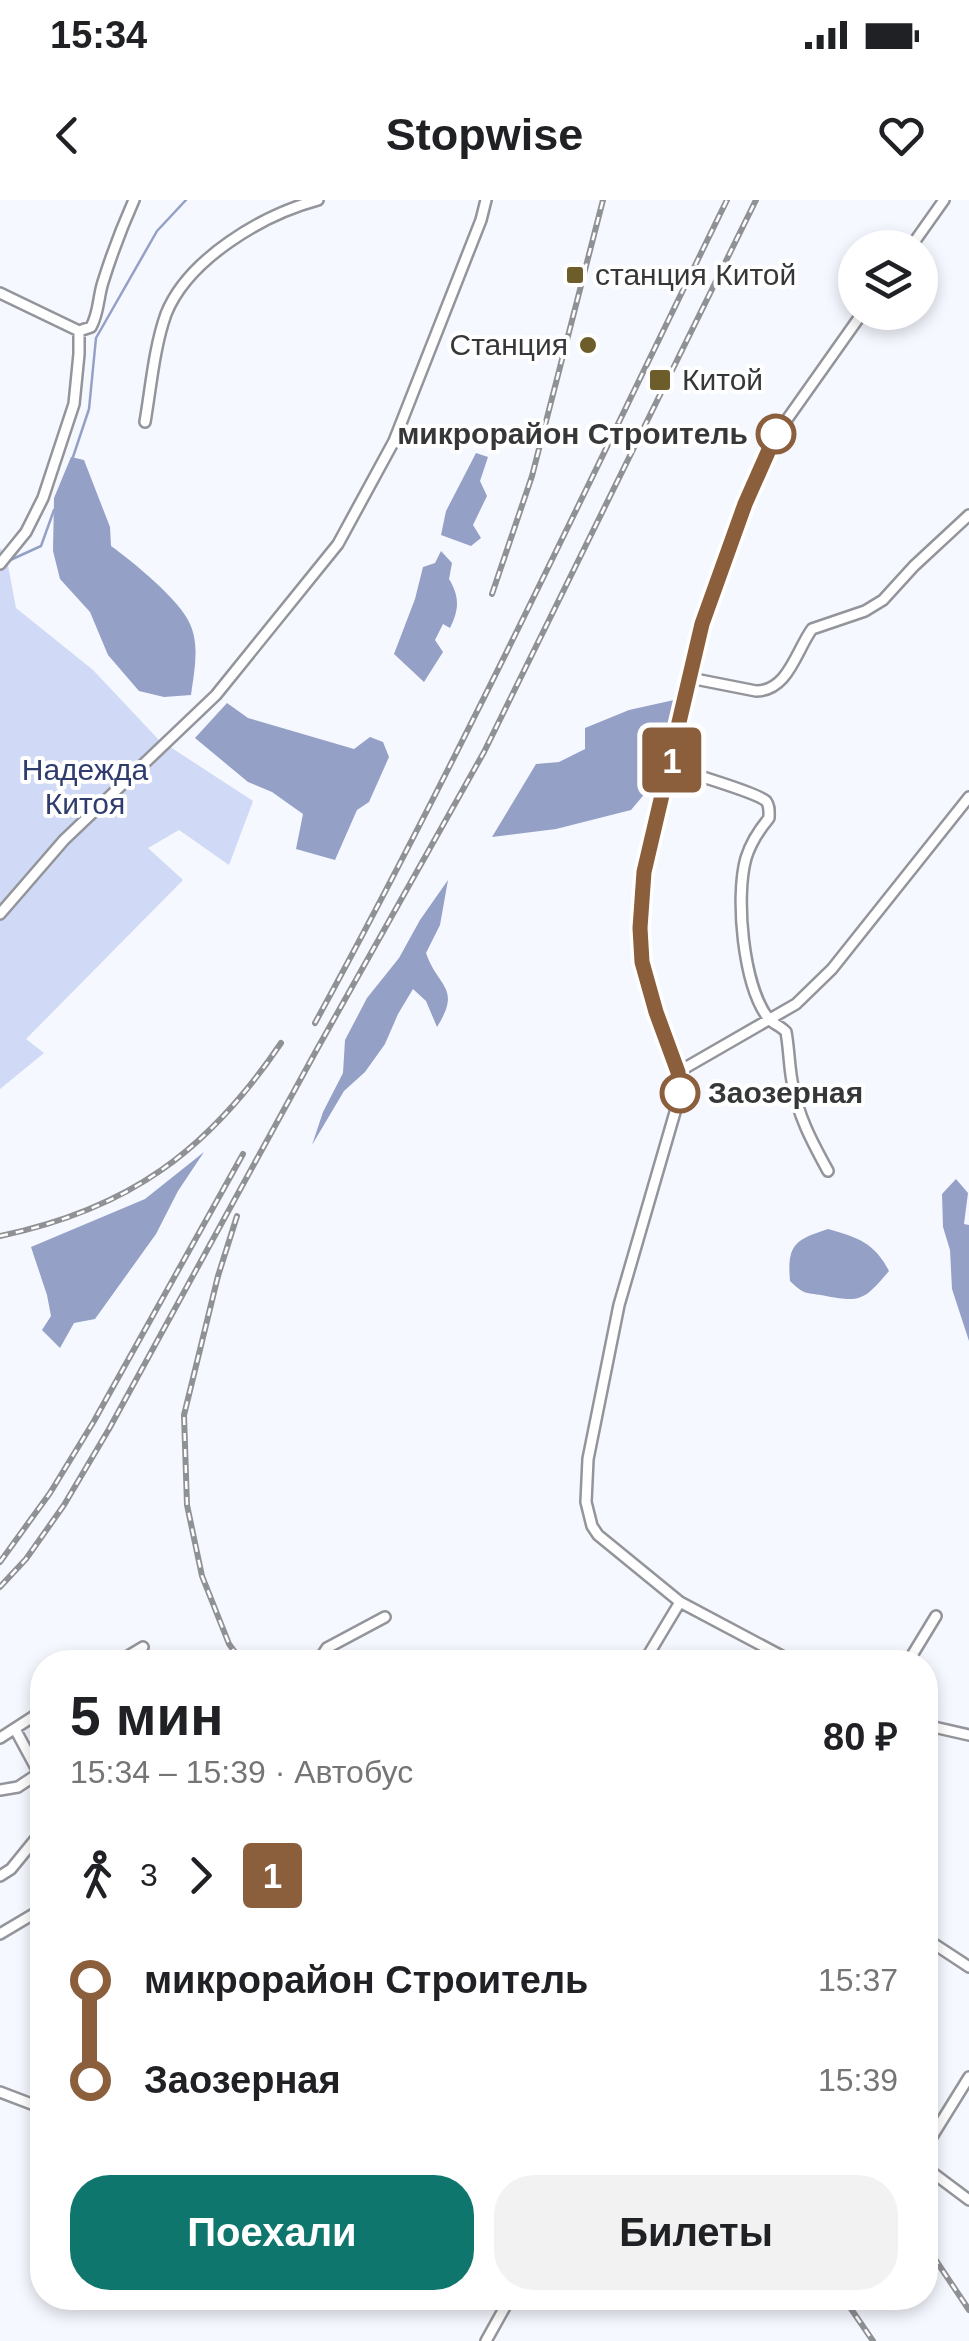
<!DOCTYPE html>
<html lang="ru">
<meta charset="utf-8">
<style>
:root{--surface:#fff;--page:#f2f2f2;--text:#202124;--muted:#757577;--accent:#0f766e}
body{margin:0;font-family:Helvetica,sans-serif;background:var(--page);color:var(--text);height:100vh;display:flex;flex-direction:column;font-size:38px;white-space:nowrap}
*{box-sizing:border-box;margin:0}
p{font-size:32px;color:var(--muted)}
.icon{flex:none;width:55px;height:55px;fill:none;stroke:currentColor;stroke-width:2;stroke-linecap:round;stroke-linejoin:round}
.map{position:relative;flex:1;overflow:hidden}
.side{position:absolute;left:30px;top:1450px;width:908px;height:660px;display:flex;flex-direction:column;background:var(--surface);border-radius:40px;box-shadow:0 5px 15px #0003}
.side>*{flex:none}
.badge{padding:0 20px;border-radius:8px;font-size:35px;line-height:65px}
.fabs{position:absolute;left:838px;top:30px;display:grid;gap:20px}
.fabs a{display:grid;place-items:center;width:100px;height:100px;border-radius:50%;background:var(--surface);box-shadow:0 5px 15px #0003;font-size:50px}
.map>.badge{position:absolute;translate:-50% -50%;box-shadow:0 0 0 5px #fff}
.legs{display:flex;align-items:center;gap:15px;height:110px;padding:0 40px;font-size:32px}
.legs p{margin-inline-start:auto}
.overview{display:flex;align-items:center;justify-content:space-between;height:170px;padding:0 40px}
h1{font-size:55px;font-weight:700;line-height:75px}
.primary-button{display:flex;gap:20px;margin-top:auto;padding:20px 40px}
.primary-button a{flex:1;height:115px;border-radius:40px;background:var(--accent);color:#fff;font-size:40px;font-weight:700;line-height:115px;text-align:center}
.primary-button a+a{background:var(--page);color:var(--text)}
ul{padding:0 40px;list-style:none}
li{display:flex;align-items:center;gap:35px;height:100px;font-size:38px}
li i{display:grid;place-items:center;width:15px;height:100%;margin:0 12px;background:currentColor}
li i::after{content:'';width:25px;height:25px;margin:-12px;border:8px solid;border-radius:50%;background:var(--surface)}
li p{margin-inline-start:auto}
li:first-child i{background:linear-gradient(#0000 50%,currentColor 0)}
li:last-child i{background:linear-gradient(currentColor 50%,#0000 0)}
.status{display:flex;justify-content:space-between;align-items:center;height:70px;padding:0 50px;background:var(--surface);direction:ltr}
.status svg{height:28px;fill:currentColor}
header{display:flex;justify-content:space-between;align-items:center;height:130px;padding:0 40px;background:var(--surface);font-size:45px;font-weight:700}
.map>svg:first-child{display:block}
.green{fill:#d0d9f5}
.water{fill:#94a0c6}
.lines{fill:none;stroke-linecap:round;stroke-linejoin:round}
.stream{stroke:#94a0c6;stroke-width:2.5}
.minor-casing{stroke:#93959b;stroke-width:14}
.minor{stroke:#fff;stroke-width:9}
.rail-casing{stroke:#909195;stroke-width:6}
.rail{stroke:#fff;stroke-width:2.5;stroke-dasharray:8;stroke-linecap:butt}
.line-1-casing{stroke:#fff;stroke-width:22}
.line-1{stroke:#8b5e3c;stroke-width:15}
.poi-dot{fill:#6d5d2a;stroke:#fff;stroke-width:4}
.stop-1-dot{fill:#fff;stroke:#8b5e3c;stroke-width:5}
.labels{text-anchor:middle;stroke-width:8;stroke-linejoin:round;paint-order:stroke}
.poi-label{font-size:30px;fill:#363739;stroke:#fff;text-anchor:start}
.stop-label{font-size:30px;font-weight:bold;fill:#363739;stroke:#fff;text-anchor:end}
.park-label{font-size:30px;fill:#303c6e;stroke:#fff}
</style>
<div class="status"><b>15:34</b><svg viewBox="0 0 49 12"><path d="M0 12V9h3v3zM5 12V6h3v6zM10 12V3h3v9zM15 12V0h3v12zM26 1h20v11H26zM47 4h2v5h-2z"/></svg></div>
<header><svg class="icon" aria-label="back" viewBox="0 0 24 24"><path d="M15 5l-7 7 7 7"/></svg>Stopwise<svg class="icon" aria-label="heart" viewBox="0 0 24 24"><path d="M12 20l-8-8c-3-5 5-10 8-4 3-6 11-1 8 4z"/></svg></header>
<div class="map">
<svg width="969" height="2141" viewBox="0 0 969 2141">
<rect width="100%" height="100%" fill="#f6f8ff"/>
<path class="green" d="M0 348 6 355 16 408 93 470 158 539 253 601 229 665 179 630 148 648 183 680 26 839 44 853 0 889Z"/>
<path class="water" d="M476 253 488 257 480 281 487 296 473 325 481 338 471 346 441 335 446 311Z
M71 257 84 260 110 327 111 346C132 361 181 401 190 424 200 446 194 472 191 495L164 497 139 491 108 455 90 412 60 379 53 351 54 298Z
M441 351 452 363 449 379C460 397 459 410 450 428L443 424 435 440 443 452 424 482 394 454 415 399 423 367 435 363Z
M674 500 676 525 662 583 647 591 631 610 556 629 492 637 536 564 559 562 585 549V528L629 510Z
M227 503 248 518 354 549 370 537 383 542 389 557 369 602 357 610 335 660 296 649 303 614 272 592 248 582 195 538Z
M448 680 440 725 426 753C438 788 462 787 437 827L426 801 413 789 398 814 385 844 365 872 344 891 312 945 323 912 343 873 345 840 367 798 399 758 420 720Z
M204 952 178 991 156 1034 95 1119 74 1123 60 1148 42 1130 51 1116 47 1095 31 1047 145 999Z
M956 979 968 993 964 1024 969 1025V1141L952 1089 950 1050 943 1027 942 994Z
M828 1029C857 1037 875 1043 889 1071 865 1099 862 1103 826 1096 806 1092 805 1096 790 1081 787 1044 795 1040 828 1029Z"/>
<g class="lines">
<path class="stream" d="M72 260 89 209 96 138 157 31 186 0
M6 362 41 346 54 310"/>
<g class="minor-casing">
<path id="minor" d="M910 48 944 0
M0 93 79 131
M145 222C151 187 154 148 166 114 188 59 262 15 318 0
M0 364 26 332 43 298 74 204 79 154V131L91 127C99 113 98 97 103 82 112 53 122 27 134 0
M690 478 756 491C788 491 796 451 812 429L865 411 883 400 914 366 969 315
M670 568C685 571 757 593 766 601 770 606 769 612 769 618 759 630 751 642 746 658 735 697 743 785 768 818 773 824 781 826 786 832 789 848 789 865 792 881 797 914 812 942 828 971
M0 714 64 640 216 495 338 344 394 241 481 20 486 0
M678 872 796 804 832 769 969 597
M118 1462 143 1447
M322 1462 323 1454 327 1448 385 1417
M644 1462 680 1402
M793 1462 680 1402 598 1335 592 1326 586 1302 588 1259 619 1105 680 895 678 872 655 812 642 762 640 727 644 672 702 424 745 304 776 235 863 112
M908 1462 936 1416
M925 1525 969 1535
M15 1529 42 1579
M0 1538 42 1511
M0 1590 18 1587 39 1573
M0 1676 11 1669 42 1631
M0 1734 42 1709
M925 1738 969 1767
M0 1892 42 1908
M925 1948 969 1877
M925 1967 969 2000
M486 2141 510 2098"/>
</g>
<use href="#minor" class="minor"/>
<g class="rail-casing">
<path id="rail" d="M492 394 532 276 603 0
M315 823C462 554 592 275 727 0
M237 1016 218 1076 184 1215 187 1305 202 1376 229 1444 242 1462
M0 1036C129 1009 208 951 281 843
M0 1362 50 1293 94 1221 243 954
M0 1387 26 1359 64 1305 109 1229 316 851 484 552 756 0
M925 2044 969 2110
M847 2103 873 2141"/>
</g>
<use href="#rail" class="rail"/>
</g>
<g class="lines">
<g class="line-1-casing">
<path id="line-1" d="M680 893 678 872 656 812 642 762 640 728 644 672 702 424 745 304 776 234"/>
</g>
<use href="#line-1" class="line-1"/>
</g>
<g class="poi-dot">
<rect x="565" y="65" width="20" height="20" rx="5"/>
<circle cx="588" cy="145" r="10"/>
<rect x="648" y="168" width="24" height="24" rx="5"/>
</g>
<g class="stop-1-dot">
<circle cx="776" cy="234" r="18"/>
<circle cx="680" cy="893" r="18"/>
</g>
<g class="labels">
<g class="poi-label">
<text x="595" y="85">станция Китой</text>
<text x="568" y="155" text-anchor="end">Станция</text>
<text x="682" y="190">Китой</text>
</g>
<g class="stop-label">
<text x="748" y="244">микрорайон Строитель</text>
<text x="708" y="903" text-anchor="start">Заозерная</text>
</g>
<g class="park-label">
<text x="85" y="580">Надежда<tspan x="85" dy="34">Китоя</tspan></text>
</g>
</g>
</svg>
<div class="fabs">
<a><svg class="icon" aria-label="layers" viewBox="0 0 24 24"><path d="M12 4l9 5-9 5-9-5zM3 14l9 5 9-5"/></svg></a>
</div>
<b class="badge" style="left:672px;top:560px;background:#8b5e3c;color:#fff">1</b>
<section class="side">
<div class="overview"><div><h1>5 мин</h1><p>15:34 – 15:39 · Автобус</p></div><b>80 ₽</b></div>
<div class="legs"><svg class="icon" aria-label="walk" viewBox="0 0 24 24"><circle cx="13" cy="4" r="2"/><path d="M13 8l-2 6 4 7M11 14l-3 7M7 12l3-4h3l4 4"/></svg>3<svg class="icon" aria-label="forward" viewBox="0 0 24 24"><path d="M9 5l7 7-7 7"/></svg><b class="badge" style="background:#8b5e3c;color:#fff">1</b></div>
<ul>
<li><i style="color:#8b5e3c"></i><b>микрорайон Строитель</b><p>15:37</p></li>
<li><i style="color:#8b5e3c"></i><b>Заозерная</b><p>15:39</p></li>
</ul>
<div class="primary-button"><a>Поехали</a><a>Билеты</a></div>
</section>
</div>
